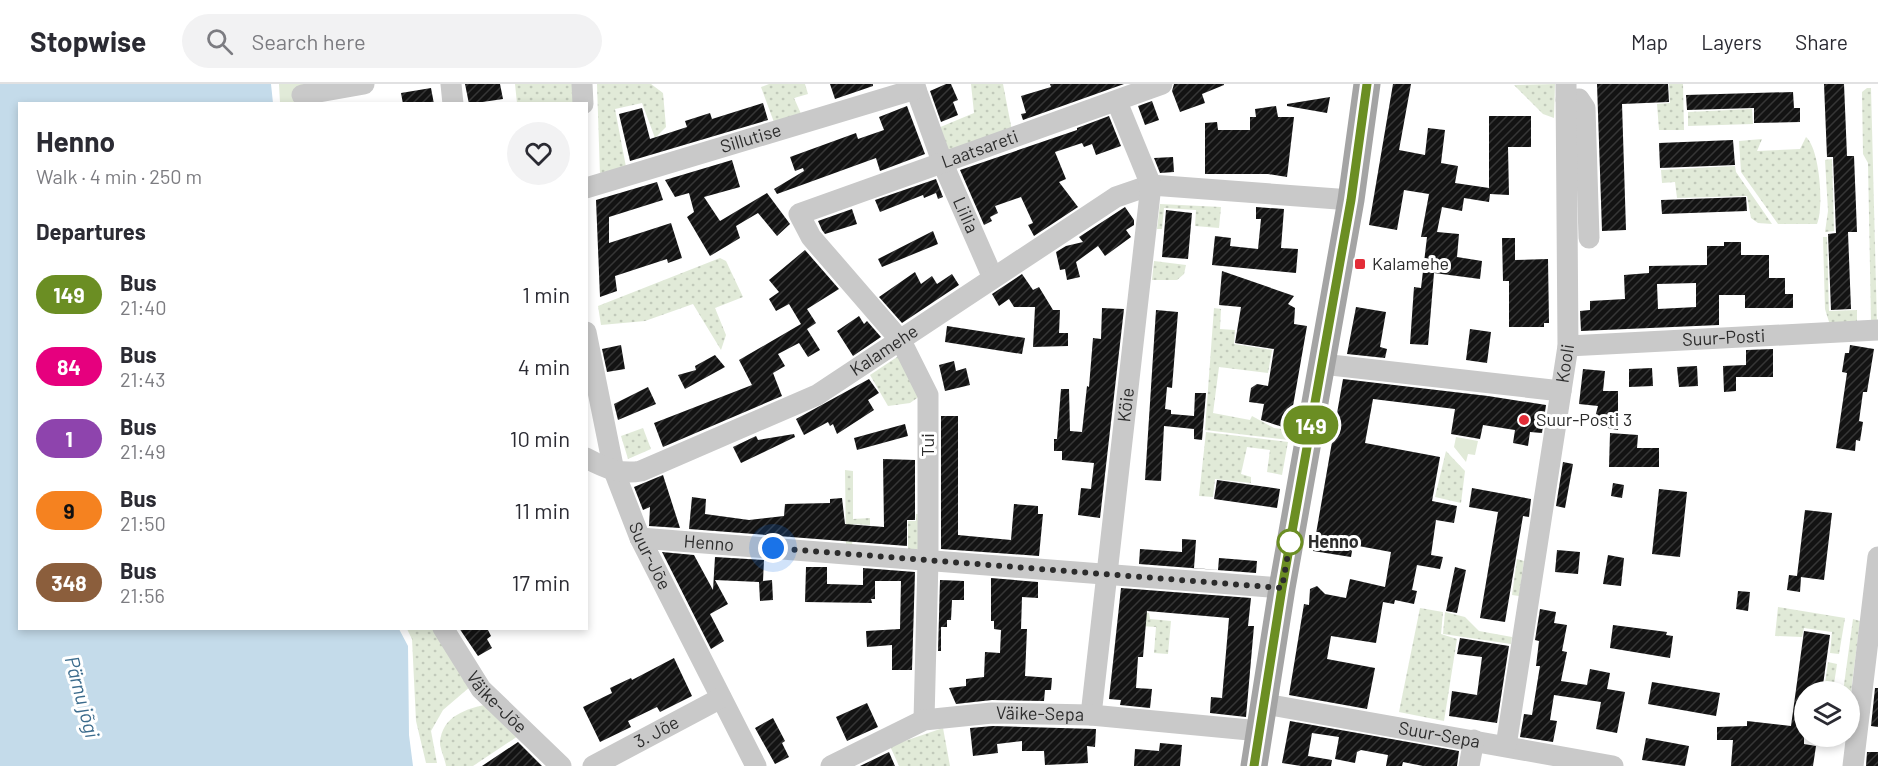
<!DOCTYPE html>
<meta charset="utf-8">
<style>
:root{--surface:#fff;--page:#f2f2f3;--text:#2b2b33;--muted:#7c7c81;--line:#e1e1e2}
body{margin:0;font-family:Barlow,sans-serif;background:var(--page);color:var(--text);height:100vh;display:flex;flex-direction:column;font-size:22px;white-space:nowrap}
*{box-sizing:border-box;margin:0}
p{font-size:20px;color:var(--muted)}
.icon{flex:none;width:33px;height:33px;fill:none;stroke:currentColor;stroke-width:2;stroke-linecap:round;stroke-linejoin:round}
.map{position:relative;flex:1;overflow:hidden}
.details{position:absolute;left:18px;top:18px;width:570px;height:528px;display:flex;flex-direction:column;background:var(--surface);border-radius:0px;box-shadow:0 3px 9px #0003}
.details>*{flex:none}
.badge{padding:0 12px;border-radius:20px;font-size:21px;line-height:39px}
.fabs{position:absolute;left:1794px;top:597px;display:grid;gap:12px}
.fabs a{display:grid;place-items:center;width:66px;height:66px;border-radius:50%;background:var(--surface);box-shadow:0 3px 9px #0003;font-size:30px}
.you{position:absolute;width:30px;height:30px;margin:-15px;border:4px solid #fff;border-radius:50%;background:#1a73e8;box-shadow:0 0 0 9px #1a73e833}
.map>.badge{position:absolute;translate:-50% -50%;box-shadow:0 0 0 3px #fff}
h2{padding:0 18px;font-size:22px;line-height:54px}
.round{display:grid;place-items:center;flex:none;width:63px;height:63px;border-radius:32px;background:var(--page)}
.summary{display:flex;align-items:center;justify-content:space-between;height:102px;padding:0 18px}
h1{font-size:28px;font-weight:700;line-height:45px}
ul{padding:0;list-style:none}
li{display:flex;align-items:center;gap:18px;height:72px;padding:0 18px}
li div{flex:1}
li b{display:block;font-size:22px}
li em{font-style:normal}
li .badge{min-width:66px;font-weight:700;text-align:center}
header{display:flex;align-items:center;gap:36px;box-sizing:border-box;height:84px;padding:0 30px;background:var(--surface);border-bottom:2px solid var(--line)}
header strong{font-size:28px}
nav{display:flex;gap:33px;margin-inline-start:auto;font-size:21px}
.search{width:420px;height:54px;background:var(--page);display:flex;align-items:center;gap:15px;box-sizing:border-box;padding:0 21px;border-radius:33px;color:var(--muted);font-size:22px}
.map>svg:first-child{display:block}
.grass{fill:url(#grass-dots)}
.green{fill:#e1ead8}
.water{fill:#c4dbea}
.building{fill:url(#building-hatch);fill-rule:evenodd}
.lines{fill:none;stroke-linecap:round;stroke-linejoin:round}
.minor{stroke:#c9c9c9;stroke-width:21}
.major{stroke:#a4a4a4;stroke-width:27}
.line-casing{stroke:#fff;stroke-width:14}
.line{stroke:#6b8e23;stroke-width:9}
.walk{stroke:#2c2c2c;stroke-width:6;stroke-dasharray:0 10.8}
.poi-dot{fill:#e32d38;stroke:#fff;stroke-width:2}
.stop-dot{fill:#fff;stroke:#6b8e23;stroke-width:3}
.labels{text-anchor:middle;stroke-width:6;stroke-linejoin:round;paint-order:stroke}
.street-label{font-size:18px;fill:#2c2c2c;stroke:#fff}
.poi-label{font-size:18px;fill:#2c2c2c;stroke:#fff;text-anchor:start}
.stop-label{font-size:18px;font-weight:bold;fill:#2c2c2c;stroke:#fff;text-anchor:start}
.water-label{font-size:20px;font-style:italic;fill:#3b6b8c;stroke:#fff}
</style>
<header>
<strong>Stopwise</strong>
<div class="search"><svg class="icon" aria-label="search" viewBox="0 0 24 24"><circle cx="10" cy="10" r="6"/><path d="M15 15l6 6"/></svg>Search here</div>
<nav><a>Map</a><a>Layers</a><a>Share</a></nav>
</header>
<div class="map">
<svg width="1878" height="682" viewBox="0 0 1878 682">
<defs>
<pattern id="grass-dots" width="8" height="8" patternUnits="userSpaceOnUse" patternTransform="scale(1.5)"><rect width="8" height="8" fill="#e1ead8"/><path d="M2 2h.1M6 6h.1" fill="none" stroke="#c1c9ba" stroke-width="1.8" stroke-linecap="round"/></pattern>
<pattern id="building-hatch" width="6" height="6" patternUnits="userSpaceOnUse" patternTransform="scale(1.5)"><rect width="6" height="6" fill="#131313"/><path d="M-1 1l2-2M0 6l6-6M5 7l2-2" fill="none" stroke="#363636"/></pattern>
</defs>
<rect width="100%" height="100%" fill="#fff"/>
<path class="grass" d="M515 0H574V19H517Z
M597 0H651L663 9 666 43 655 54 642 19 615 25 626 83 600 91Z
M769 0H805L808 10 794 14 802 32 775 41 761 3Z
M971 0H1003L1012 47 951 69 944 65 938 44 974 29Z
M1555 0 1554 34 1543 30 1514 1Z
M1669 0H1683L1684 46H1659L1657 20 1670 19Z
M1867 4H1871L1877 241 1871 237 1868 79 1863 70 1862 8Z
M1752 25 1753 40 1688 42V28Z
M1806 53C1820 65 1824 124 1817 140H1778L1741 88 1739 57 1762 55 1757 67 1800 65Z
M1832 75 1834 147 1825 148 1828 127 1825 76Z
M1735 82 1736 88 1772 140 1758 139 1751 134 1747 112 1677 114 1675 98 1662 99 1661 86Z
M1160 120 1221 123 1219 144 1195 142 1196 126 1164 124 1162 145H1157Z
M1823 153H1827L1829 227 1857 226V237L1830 241 1825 225Z
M720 174 726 177 743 213 715 224 726 251 721 266 693 220 645 237 601 241 598 222Z
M1154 177 1186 181 1184 190 1177 196H1152Z
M1214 224 1221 225 1220 245 1235 246 1234 260 1272 266 1268 289 1219 283 1213 329 1250 336 1252 332 1274 344 1290 346 1289 356 1205 346Z
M897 273 901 274 920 312 910 319 888 322 870 291Z
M643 344 651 365 628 375 621 352Z
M1206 348 1288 358 1282 391 1267 388 1270 366 1247 363 1241 390 1251 393V399L1215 395 1213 413 1199 412Z
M1446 367 1465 387 1461 419 1435 413Z
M845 386 853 387V435L870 434V441L853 440 852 464 846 463Z
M916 430H921V464L908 469V437H916Z
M1517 475 1524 477 1519 512 1512 511Z
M1778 523 1845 534 1839 570 1830 569 1832 548 1804 544 1802 553 1775 552Z
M1420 524 1443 528 1441 550 1457 555 1444 637 1399 628Z
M1143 528 1149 529 1150 535 1171 537 1168 570 1154 569 1156 543 1141 542Z
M1445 528 1465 533 1479 547 1512 553 1511 560 1443 550Z
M1853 535 1860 537 1850 616V608H1843Z
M407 545H437L471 602 443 626 431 647 437 679H426L416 637 412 555Z
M1828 578 1837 580 1833 607H1824Z
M488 620 518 652 473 682H446C445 675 440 665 440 659 442 631 467 625 488 620Z
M943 644 950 682H899L890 662Z"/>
<path class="green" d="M279 0H320L298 4 296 19H280Z
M1456 353 1478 357 1475 371 1468 370 1466 378 1454 363Z"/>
<path class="water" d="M0 0H271L273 19 20 20V544L399 545 408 562 409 651 413 682H0Z"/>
<path class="building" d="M465 0H500L503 15 469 20Z
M830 0H873V2L835 15Z
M946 0H951L958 16 953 18 958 31 941 38 930 7Z
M1050 0H1124L1023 36 1021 30 1026 29 1021 12 1051 3Z
M1174 0H1224V1L1202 10 1205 19 1180 28 1172 7Z
M1393 0H1411L1399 66 1425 71 1428 44 1445 46 1441 79 1458 82 1455 99 1489 104V32H1531V63H1508L1509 111 1490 110 1489 118 1464 114 1462 127 1442 123 1437 148 1459 150 1457 173 1482 177 1480 195 1434 189 1428 261 1410 260 1414 203 1421 204 1427 153H1421L1429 110 1404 106 1397 146 1369 141Z
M1597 0H1668L1669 18 1622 20 1626 146 1602 147Z
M1824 0H1844L1847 72H1854L1857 148H1848L1851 225 1831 226 1828 150 1836 149 1833 73H1827Z
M431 4 434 20H403L401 9Z
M1793 8 1794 24H1800V38L1754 39V24L1687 26 1686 11Z
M1330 13 1327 29 1287 22V20Z
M1152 17 1159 36 1145 41 1138 22Z
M763 19 768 36 630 77 619 30 642 24 650 55 687 43 685 37 710 29 712 35Z
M907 22 925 70 880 87 876 74 777 110 774 105 804 87 803 84 795 87 790 73 856 49 858 55 884 46 879 33Z
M1276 22 1278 33H1294L1287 93 1268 90H1205V39L1217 38 1218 46H1250V33H1256L1255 25Z
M1109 32 1121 62 1096 71 1092 60 1084 63 1082 59 1055 68 1066 95 1059 98 1078 123 1034 152 1028 141 1033 139 1021 113 995 122 998 129 990 133 992 137 984 141 960 86 1077 46V44Z
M1733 56 1735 81 1660 84 1659 59Z
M1173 73 1174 88 1160 89 1154 74Z
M732 76 740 103 704 113 720 137 767 109 790 140 777 152 758 129 736 142 740 154 710 172 687 133 694 128 689 109 675 113 665 96Z
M936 95 943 113 938 115 936 109 924 114 923 111 880 128 875 116Z
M657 98 663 116 609 133V159L671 139 682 174 668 179 667 175 615 192 617 207 600 213 596 116Z
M1746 113 1747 127 1662 130 1661 116Z
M1125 123 1134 136V141L1126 146 1131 153 1105 172 1098 162 1076 178 1080 193 1067 196 1065 185 1060 186 1056 168 1066 162 1083 158 1079 153Z
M1256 123 1284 125 1281 164 1298 165 1296 189 1212 181 1215 152 1231 154 1230 162 1258 165 1261 135H1256Z
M852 125 857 140 825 150 822 146 818 137Z
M1166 126 1192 129 1188 175 1162 173Z
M933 147 938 160 882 183 878 175Z
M1502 154H1515V176L1548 175 1549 239H1544V243H1509V197H1503Z
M1724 158H1741V171H1769V194H1785V210H1793V224H1745V211H1719V241L1581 247 1580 227 1590 226V217L1625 215 1624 191 1649 189V182L1707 181V162H1724ZM1696 199V223L1658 225 1657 200Z
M805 166 839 205 807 225 816 239 807 245 820 266 808 273 799 259 778 270 785 282 773 289 782 312 663 363 654 339 752 301 739 276 801 240 789 220 776 227 769 215 779 208 769 196Z
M1222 187 1294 212 1288 220 1295 224 1294 240 1307 242 1289 345 1261 336 1264 320 1249 318 1251 304 1257 300 1268 302 1274 265 1235 259 1241 223 1219 221Z
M915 188 921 200 932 192 937 200 952 190 959 201 902 239 879 213Z
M1022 190 1033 206 1039 203 1053 226H1060L1059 249H1068V262L1033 263 1035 223H1014L1009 215 999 222 992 210Z
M1356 223 1386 228 1380 263 1387 265 1385 274 1347 270Z
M1102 224 1124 225 1100 434 1078 431 1081 404 1091 405 1094 379 1062 376V367H1054V355H1057L1061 305H1069L1070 347 1082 348 1087 302 1089 303 1093 254 1101 255Z
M1156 226 1178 228 1172 304 1167 303 1165 325 1171 326V330L1194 332 1195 309H1206L1202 356 1194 355V345L1164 342 1161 397 1145 396Z
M859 232 864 240 867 237 881 253 853 272 837 247Z
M947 242 1025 254 1022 270 945 258Z
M1470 245 1491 248 1487 279 1466 276Z
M621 261 625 285 607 288 602 265Z
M1850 261 1874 265 1867 308H1863L1859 337 1863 338 1860 357 1856 356 1855 367 1836 364 1847 289 1842 288 1845 269H1849Z
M1773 265V293H1736V307L1724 308 1723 282 1746 281V266Z
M715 271 725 283 685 305 678 291 696 286 695 282Z
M954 277 956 287 966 284 970 301 945 307 939 281Z
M1697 282 1698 302 1679 303 1677 283Z
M1652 284 1653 302 1629 303V285Z
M1583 285 1605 287 1603 307H1618V346L1593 341 1598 322 1579 320Z
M869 295 879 309 868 316 874 326 837 350 833 340 830 342 828 338 804 351 796 335Z
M1343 295 1488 312 1546 321 1542 349 1530 348 1528 362 1513 359 1515 346 1483 341 1480 355 1451 350 1455 325 1373 315 1365 359 1440 373 1432 417 1457 422 1454 439 1436 436 1431 471 1443 473 1440 485 1417 481 1412 506 1417 507 1414 520 1395 516 1394 520 1383 518 1376 559 1331 552 1327 575 1375 584 1367 625 1289 611 1304 520 1309 521 1310 505 1317 502 1325 510 1346 514 1350 495 1385 503 1391 468 1353 461 1351 473 1313 467Z
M648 303 656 320 618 336 614 320Z
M941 332H958V451L1011 456 1014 420 1038 422V430H1043L1039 472 941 465Z
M905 340 908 352 857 366 854 354Z
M1610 349 1638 351 1637 364H1659V383H1609Z
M794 350 795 353 741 379 733 363 756 352 758 356Z
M883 375 915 376V436H907V462L689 445 692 413 706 415 705 430 749 436 784 432 785 420 830 419V415L842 414 845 440 884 443Z
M1563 378 1573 380 1565 424 1556 422Z
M663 391 680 444 649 442 650 423 643 426 634 403Z
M1217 396 1280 405 1277 424 1214 415Z
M1613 399 1624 401 1622 414 1611 412Z
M1472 404 1531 415 1529 433 1523 432 1505 538 1480 534 1498 428 1469 423Z
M1659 405 1687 408 1680 473 1652 470Z
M1805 426 1832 429 1824 496 1801 493 1800 508 1787 506 1789 491 1797 492Z
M1182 455 1196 456 1194 484 1218 486 1219 474 1257 477 1256 489 1139 480 1140 465 1182 468Z
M1557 466 1580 468 1578 490 1555 488Z
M662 468 694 471 713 506 715 473 764 476 763 497 772 496 773 516 760 517 759 498 715 496 728 520 710 530 724 557 711 565Z
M1608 471 1624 474 1621 502 1603 500Z
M806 483H827V500L863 501V484L915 488 912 586H892V561L867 563 866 547 900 545 901 497H875V515H871L872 519 805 518Z
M1455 483 1466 486 1457 529 1446 527Z
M991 494 1038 498V514L1022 513 1021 545H1027L1025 592 1052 594 1051 606H1045L1044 617 992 616 956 620 949 604 966 602V595L984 593 985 568 1000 569 1001 546 994 545V537H991Z
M940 496 964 497V516H952L951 536H947V543H941V567H938Z
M1121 504 1251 514 1248 542H1254L1246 633 1210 629 1211 613 1222 614 1229 534 1147 527 1143 573H1138L1136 604 1152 605 1150 624 1120 621 1121 616 1109 615Z
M1738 507 1750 508 1748 527 1736 525Z
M1540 525 1556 528 1554 539 1567 541 1562 567 1567 568 1561 597 1587 601 1590 585 1610 589 1607 605 1625 608 1617 649 1596 645 1601 618 1554 611 1550 636 1557 637 1553 658 1520 653 1524 630 1532 631 1540 582H1536L1539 557 1535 556Z
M1613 541 1667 548 1666 551 1673 552 1670 574 1610 564Z
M459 544H487L491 552 487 555 492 564 478 572Z
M1804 547 1830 551 1822 608H1804V660L1816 662 1813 682H1731L1733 656H1717V643L1747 642V637L1791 642Z
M1460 554 1509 562 1497 639 1449 632 1452 607 1477 611 1482 573 1457 570Z
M674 574 692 612 660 628 657 623 628 637 631 643 600 658 583 623 612 609 610 604 631 594 632 596Z
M1652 598 1720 609 1716 632 1648 620Z
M1875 604H1878V643L1871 642Z
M867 619 878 643 847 657 836 633Z
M773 634 785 657 782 659 789 673 775 680 755 644Z
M1290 637 1459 667 1457 682H1423L1403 678 1402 682H1386L1388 671 1361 666 1357 668 1355 679 1335 675 1339 653 1312 649 1308 672 1332 676 1331 682H1301L1282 679Z
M993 642 1096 645 1095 663 1087 662 1088 679 1045 681 1044 667H1022V657L997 660 998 669 973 672 970 644Z
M1646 654 1689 662 1685 682 1642 676Z
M518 658 542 682H482Z
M1160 659 1182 661 1180 682H1134L1135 665 1159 667Z
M889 668 895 682H860Z
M1867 668H1878V682H1866Z"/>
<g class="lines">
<g class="minor">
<path d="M451 0 453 20"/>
<path d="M582 0 583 20"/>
<path id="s1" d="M914 0 943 80 993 194"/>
<path d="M302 11 364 0"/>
<path d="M1566 16 1579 15 1585 24 1589 154"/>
<path id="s2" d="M586 104 916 5"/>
<path id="s3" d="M586 248 614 387 640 454 756 682"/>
<path id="s4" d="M1568 262 1878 246"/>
<path d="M1322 280 1561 307"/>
<path id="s5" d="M586 374C605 384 620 391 641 387L817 311 1116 113 1151 101 1351 116"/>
<path id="s6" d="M640 454 1282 504"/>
<path id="s7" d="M443 544 481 605 561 682"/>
<path id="s8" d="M1265 620 1613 682"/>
<path id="s9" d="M1091 631 1151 101 1117 18"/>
<path id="s10" d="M924 636 928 476V311L901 257 811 153 799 130 1162 0"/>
<path id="s11" d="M1506 662 1568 262 1566 0"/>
<path id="s12" d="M593 682 721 614"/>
<path id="s13" d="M831 682 924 636 992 629 1091 631 1260 647"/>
<path d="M1469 682 1474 656"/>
<path d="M1853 682 1878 473"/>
</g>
<path class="major" d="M1254 682 1282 504 1351 116 1367 0"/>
</g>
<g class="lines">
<g class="line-casing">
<path id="line" d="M1254 682 1282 504 1351 116 1367 0"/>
</g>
<use href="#line" class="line"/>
<path class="walk" d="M773 464 1282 504 1290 458"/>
</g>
<g class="poi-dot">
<rect x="1354" y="174" width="12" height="12" rx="3"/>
<circle cx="1524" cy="336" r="6"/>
</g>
<circle class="stop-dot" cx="1290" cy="458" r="12"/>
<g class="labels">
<g class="street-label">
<text dy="6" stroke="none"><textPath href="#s2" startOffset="172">Sillutise</textPath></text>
<text dy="6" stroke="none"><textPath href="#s10" startOffset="741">Laatsareti</textPath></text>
<text dy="6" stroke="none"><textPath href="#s1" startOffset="141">Liilia</textPath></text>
<text dy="6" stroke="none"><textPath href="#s4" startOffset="156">Suur-Posti</textPath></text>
<text dy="6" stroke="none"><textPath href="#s5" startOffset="330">Kalamehe</textPath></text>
<text dy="6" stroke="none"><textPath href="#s11" startOffset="387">Kooli</textPath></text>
<text dy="6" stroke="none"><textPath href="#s9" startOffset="312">Köie</textPath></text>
<text transform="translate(928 361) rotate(-90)" y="6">Tui</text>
<text dy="6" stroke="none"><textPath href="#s6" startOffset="69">Henno</textPath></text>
<text dy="6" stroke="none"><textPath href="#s3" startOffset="234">Suur-Jõe</textPath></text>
<text dy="6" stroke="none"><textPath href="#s7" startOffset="92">Väike-Jõe</textPath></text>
<text dy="6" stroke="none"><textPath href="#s13" startOffset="220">Väike-Sepa</textPath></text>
<text dy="6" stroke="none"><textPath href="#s12" startOffset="72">3. Jõe</textPath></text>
<text dy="6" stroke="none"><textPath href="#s8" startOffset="177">Suur-Sepa</textPath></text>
</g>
<g class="poi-label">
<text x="1372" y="186">Kalamehe</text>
<text x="1536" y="342">Suur-Posti 3</text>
</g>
<g class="stop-label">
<text x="1308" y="464">Henno</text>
</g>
<g class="water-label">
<text transform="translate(82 613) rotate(75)" y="7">Pärnu jõgi</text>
</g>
</g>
</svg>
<div class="fabs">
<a><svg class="icon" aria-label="layers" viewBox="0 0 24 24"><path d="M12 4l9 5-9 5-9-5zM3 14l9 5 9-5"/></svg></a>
</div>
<div class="you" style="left:773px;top:464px"></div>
<b class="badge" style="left:1311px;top:341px;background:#6b8e23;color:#fff">149</b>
<section class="details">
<div class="summary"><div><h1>Henno</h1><p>Walk · 4 min · 250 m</p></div><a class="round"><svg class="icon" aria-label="heart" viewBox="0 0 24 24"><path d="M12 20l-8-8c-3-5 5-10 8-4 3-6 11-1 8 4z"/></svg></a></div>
<h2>Departures</h2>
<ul>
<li><span class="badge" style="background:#6b8e23;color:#fff">149</span><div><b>Bus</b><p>21:40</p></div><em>1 min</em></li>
<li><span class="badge" style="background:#e6007e;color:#fff">84</span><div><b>Bus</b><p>21:43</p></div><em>4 min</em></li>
<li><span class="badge" style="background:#8e44ad;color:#fff">1</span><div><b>Bus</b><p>21:49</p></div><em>10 min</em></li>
<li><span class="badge" style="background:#f58220;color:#111">9</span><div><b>Bus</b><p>21:50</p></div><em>11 min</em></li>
<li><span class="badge" style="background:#8b5e3c;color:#fff">348</span><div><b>Bus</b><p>21:56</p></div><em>17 min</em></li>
</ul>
</section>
</div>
